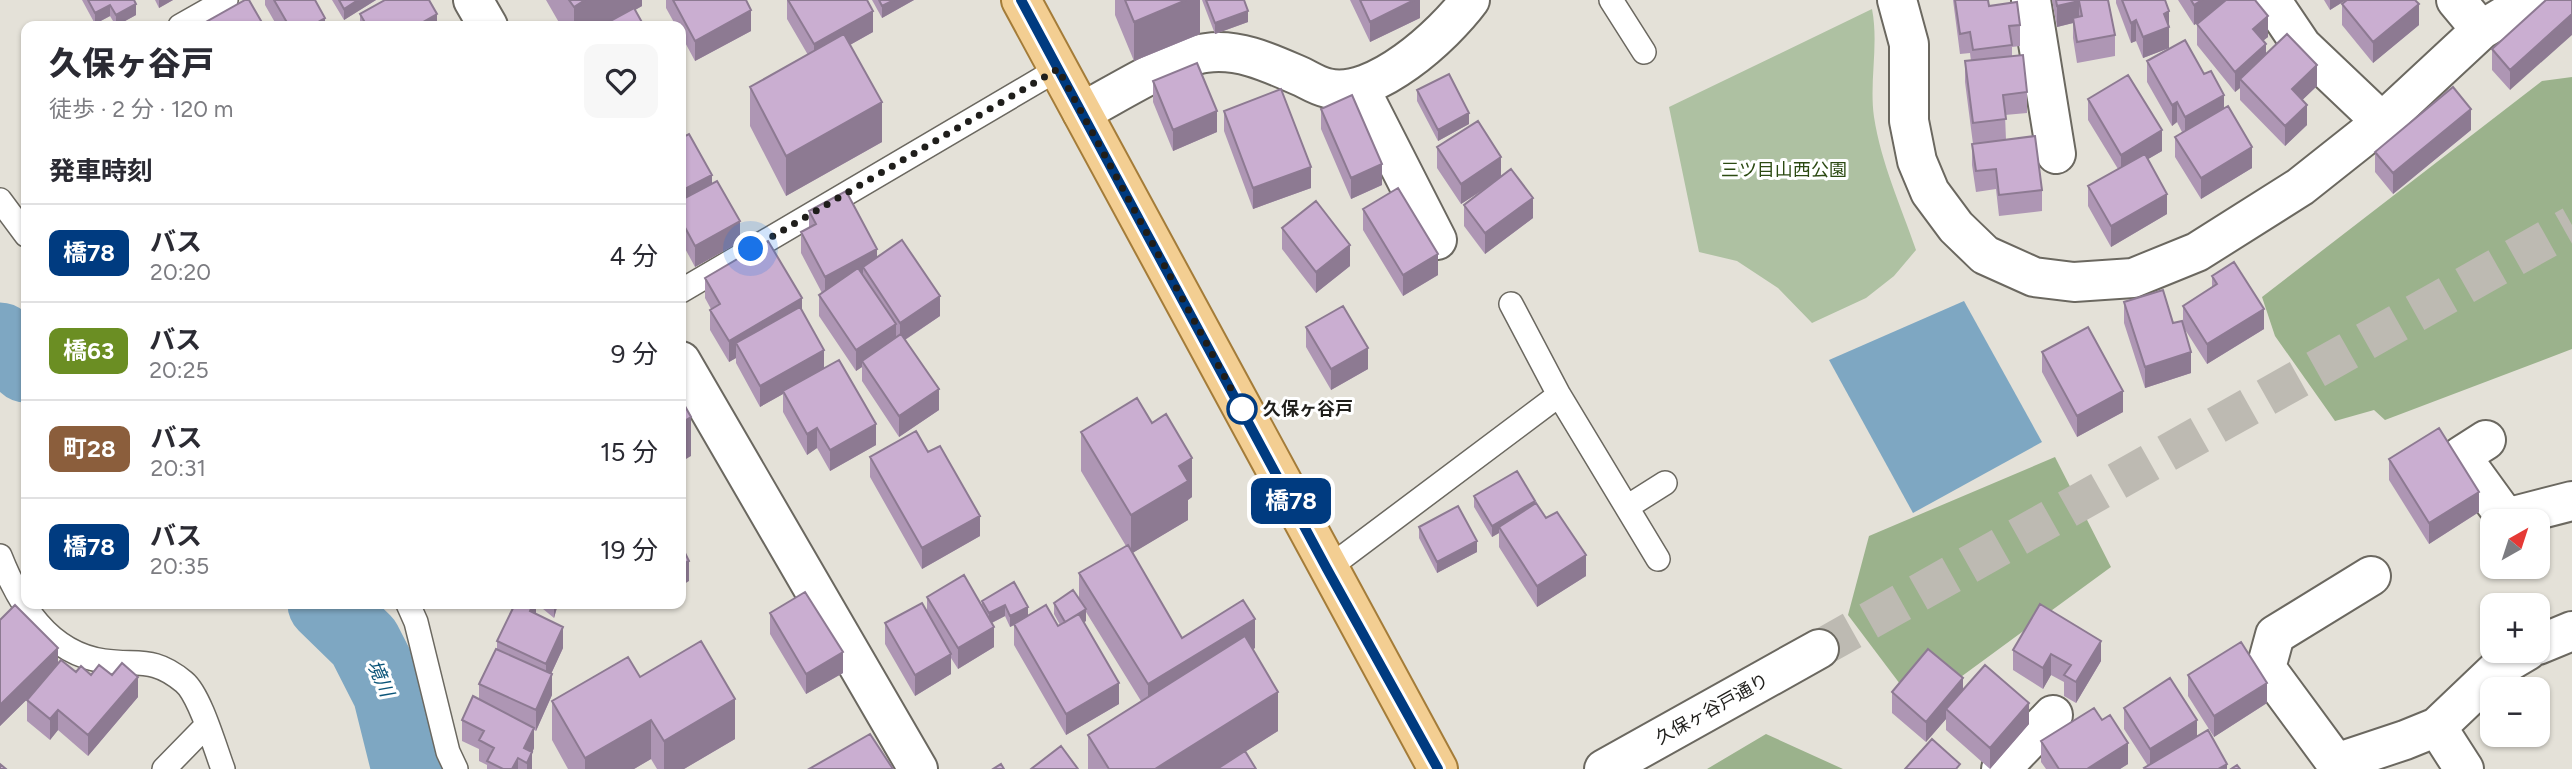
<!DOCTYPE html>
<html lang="ja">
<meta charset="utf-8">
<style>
:root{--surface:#fff;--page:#f7f7f7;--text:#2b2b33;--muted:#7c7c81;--line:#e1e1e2}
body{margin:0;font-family:Figtree,"Noto Sans JP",sans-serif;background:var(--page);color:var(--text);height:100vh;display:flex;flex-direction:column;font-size:26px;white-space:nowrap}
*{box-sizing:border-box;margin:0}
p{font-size:23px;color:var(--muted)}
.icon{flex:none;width:38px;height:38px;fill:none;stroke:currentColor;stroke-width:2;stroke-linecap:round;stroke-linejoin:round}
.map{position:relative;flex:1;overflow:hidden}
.sheet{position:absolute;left:21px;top:21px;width:665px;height:588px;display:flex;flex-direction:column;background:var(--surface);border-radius:14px;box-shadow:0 2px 5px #0004}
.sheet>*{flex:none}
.badge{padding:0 14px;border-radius:10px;font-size:24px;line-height:46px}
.needle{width:46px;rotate:39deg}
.fabs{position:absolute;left:2480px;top:509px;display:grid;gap:14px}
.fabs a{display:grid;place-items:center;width:70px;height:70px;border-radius:14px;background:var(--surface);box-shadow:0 2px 5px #0004;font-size:35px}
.you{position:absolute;width:35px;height:35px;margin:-18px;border:5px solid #fff;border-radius:50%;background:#1a73e8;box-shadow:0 0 0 10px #1a73e833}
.map>.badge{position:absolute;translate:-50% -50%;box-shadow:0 0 0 4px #fff}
h2{padding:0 28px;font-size:26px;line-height:63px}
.round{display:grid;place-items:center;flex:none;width:74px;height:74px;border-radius:14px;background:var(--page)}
.summary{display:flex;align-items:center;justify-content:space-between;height:119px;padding:0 28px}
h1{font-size:33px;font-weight:800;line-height:52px}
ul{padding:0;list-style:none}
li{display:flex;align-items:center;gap:21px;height:98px;padding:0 28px;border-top:2px solid var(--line)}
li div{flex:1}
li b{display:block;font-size:26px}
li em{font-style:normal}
li .badge{min-width:77px;font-weight:700;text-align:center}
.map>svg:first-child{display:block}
.green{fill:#aec1a2}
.forest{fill:#9bb28c}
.water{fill:#7ea7c2}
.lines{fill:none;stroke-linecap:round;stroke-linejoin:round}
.river{stroke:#7ea7c2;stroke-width:75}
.tertiary-tunnel{stroke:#bdbab2;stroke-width:38;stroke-dasharray:38 19;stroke-linecap:butt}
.service-casing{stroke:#6b6860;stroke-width:26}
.minor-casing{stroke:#6b6860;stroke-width:42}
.tertiary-casing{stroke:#6b6860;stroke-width:42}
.primary-casing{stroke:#a47c39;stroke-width:42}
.service{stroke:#fff;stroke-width:23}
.minor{stroke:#fff;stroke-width:38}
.tertiary{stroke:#fff;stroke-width:38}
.primary{stroke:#f3ce92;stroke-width:38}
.wall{fill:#ae96b4}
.shaded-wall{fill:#8d7a92}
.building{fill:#caaed1;stroke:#8d7a92;stroke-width:2}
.line-casing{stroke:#fff;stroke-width:16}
.line{stroke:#003b80;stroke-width:10}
.walk{stroke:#1f1e1b;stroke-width:7;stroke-dasharray:0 12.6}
.stop-dot{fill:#fff;stroke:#003b80;stroke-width:3.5}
.labels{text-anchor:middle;stroke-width:6;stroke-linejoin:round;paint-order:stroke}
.park-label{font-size:18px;fill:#2c4a12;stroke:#fff}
.stop-label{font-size:18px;font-weight:bold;fill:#1f1e1b;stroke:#fff;text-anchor:start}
.street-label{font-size:18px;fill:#1f1e1b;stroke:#fff}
.water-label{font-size:19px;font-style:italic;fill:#0b5579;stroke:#fff}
</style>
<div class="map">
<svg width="2572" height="769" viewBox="0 0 2572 769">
<rect width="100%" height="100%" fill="#e4e1d8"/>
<path class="green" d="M1872 9C1879 45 1869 81 1874 117 1881 163 1901 206 1916 250L1894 276 1866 298 1812 323 1778 288 1737 261 1699 252 1669 107Z"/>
<path class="forest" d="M2572 77V349L2385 420 2374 410 2335 421 2275 336 2262 297 2542 81Z
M2055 457 2111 567 1958 679 1900 684 1848 615 1869 536Z
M1766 734 1843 769H1707Z"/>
<path class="water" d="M1964 301 2042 442 1913 513 1829 360Z"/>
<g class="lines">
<path class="river" d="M0 340 26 365
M325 604 364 642 390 693 409 769"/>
<path class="tertiary-tunnel" d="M1819 649 2572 225"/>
<g class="service-casing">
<path id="service" d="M1611 0 1644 52
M180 26 226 0
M0 200 26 235
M681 291 1058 69
M1511 304 1559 395 1658 559
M1627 507 1665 483
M0 556C19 604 48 653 104 661 138 666 153 656 184 682 200 695 215 748 223 769
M1327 569 1559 395
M408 604 416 622 448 752 456 769
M164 769 206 726"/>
</g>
<g class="minor-casing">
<path id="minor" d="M473 0 488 26
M1897 0 1909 44V121L1917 161 1930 192 1956 227 1985 255 2034 277 2074 282 2133 278 2197 252 2300 187 2382 122 2481 30 2531 0
M2031 0 2056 154
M2271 0 2302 46 2382 122
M2456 0 2481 30
M1359 87 1437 240
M1082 112C1113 96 1174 57 1206 53 1240 48 1272 64 1302 77 1310 81 1318 86 1327 88 1374 100 1444 35 1470 0
M681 361 918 769
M2486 440 2461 456 2506 518 2572 501
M2371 576 2275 635 2266 668 2336 763 2405 740 2437 727 2500 667 2527 651
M2538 645 2572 631
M2437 727 2464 769
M2001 769 2053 715"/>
</g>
<g class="tertiary-casing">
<path id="tertiary" d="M1604 769 1819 649"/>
</g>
<g class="primary-casing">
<path id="primary" d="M1021 0 1438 769"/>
</g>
<use href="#service" class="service"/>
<use href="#minor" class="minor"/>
<use href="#tertiary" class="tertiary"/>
<use href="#primary" class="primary"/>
</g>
<path class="wall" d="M82 0H134L136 15 116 26 110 16 95 24Z
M155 0H173L159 8Z
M265 0H315L325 26H277L265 5Z
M332 0H376L344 20Z
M546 0H642V6L635 10 644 26H561Z
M666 0H746L751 31 695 61 681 35V26H676L666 8Z
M787 0H867L873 32 850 45 882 142 786 196 750 126V87L808 55 787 19Z
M872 0H914L882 18Z
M1115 0H1200V34L1134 61 1115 15Z
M1202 0H1244L1248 22 1215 34Z
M1350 0H1420V18L1370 42Z
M1953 0H1988L1989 6 2020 25V46L2012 47V56L2027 92V113L2005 115 2006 140 1973 144 1965 82V61H1971L1970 53 1960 54Z
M2052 0H2108L2115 35V56L2077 63 2073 38V23L2057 27Z
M2116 0H2165L2169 11V48L2143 58 2136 41 2131 43 2116 3Z
M2178 0H2255L2268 37 2263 40 2266 54 2317 86 2302 100 2307 125 2285 146 2240 100V88L2235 92 2197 45V24L2200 22 2194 25Z
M2324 0H2346L2330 10Z
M2546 0 2510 90 2492 70V49Z
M2342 4 2419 25 2373 63 2342 25Z
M360 14 437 26H360Z
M2147 61 2204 74 2224 108 2252 168 2201 199 2175 157V137L2182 132 2177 122 2172 126 2147 82Z
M1153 81 1217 132 1173 151 1153 102Z
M1417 90 1469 124 1438 141 1417 101Z
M2088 99 2162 151 2148 159 2167 214 2111 247 2088 206V186L2118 169 2088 120Z
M1321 109 1382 185 1351 199 1321 129Z
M1224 111 1311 188 1253 209 1224 131Z
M2471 130 2393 194 2375 172V152Z
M681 138 712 184 740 242 695 267 681 241Z
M1972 144 2042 190V211L1999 216 1996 189 1976 192 1972 165Z
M1437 147 1501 177 1533 218 1485 254 1464 226V205L1492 184 1461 204 1437 168Z
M1363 209 1438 275 1403 296 1363 230Z
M809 211 877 258 940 316 905 340 939 410 899 437 862 381V367L856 371 819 316V295L822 293 801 253V232L809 228Z
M1282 228 1350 266 1316 293 1282 249Z
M2212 276 2264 329 2207 364 2184 328 2191 373 2145 388 2124 323V302L2173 323 2183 324V306L2212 287Z
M705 278 802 311 824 368 876 445 830 471 817 448 807 455 783 412V394L760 407 736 363V358L729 362 710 330V310L711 309 705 298Z
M1306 327 1368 369 1331 390 1306 347Z
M2042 352 2123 412 2077 437 2042 372Z
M1081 432 1192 497 1188 500V520L1132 553 1182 638 1255 648 1253 649 1278 731 1245 752 1256 769H1088V735L1141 701 1086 612V621L1084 622 1119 704 1066 735 1014 645V625L1010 627 1005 616 992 623 994 647 958 669 951 658V674L915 696 885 644V623L927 612V597L982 607V601L1014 582 1028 616 1058 626 1060 625 1054 614V603L1079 599V573L1126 546 1081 471Z
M928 452 980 536 922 569 870 477V457Z
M2389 459 2479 512 2429 544 2389 480Z
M1474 496 1535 504 1586 576 1537 607 1499 547V533L1492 537 1474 507Z
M1419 527 1477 552 1437 573 1419 538Z
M536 604V614L563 648 551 674 552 695 536 731 534 730V748L532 753V769H487V765L479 761V749L462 741V720L479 700V684L497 649V641Z
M537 604H558L554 618Z
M2040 604 2101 661 2076 703 2064 696V682L2051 675 2043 689 2013 670V650Z
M770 613 843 673 806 694 770 634Z
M0 620 58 664 76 672 91 675 138 697 88 756 58 730 50 740 27 721V700L31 695 0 726Z
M2188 675 2267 703 2214 737 2188 696Z
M640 677 735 739 684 769H657L651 759 634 769H568L552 740V701Z
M1892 692 2029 724 1990 769 1946 730V719L1926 742 1892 713Z
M2124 708 2197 737 2227 769 2148 766 2124 729Z
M2041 741 2128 764 2120 769H2046L2041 762Z"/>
<path class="shaded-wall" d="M159 0H173L159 8Z
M358 0H376L344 20V9Z
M585 0H642V6L607 26H574V7Z
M894 0H914L882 18V6Z
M1186 0H1200V34L1134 61V22Z
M1414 0H1420V18L1370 42V22Z
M2202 0H2235L2194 25V5Z
M2330 0H2346L2330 10Z
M2079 1V22L2073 18V23L2057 27V6Z
M136 4V15L116 26V15Z
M2419 4V25L2373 63V42Z
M110 5V16L95 24V13Z
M751 10V31L695 61V41Z
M873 11V32L814 65V44Z
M1248 11V22L1215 34V23Z
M2169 11V48L2143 58V37L2164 14Z
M437 14V26H416Z
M2572 14V35L2510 90V70Z
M2268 16V37L2253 49V29Z
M325 18V26H311Z
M2136 20V41L2131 43V23Z
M2266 44V65L2240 79V88L2235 92V72Z
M2317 65V86L2292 110V89Z
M2224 95V116L2185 138V117Z
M882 102V142L786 196V156Z
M2177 102V122L2172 126V105Z
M2307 105V125L2285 146V126Z
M2471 109V130L2393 194V173Z
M1217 111V132L1173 151V130Z
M1469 113V124L1438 141V130Z
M2162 130V151L2121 175V155Z
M2252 147V168L2201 199V178Z
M1501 157V178L1461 204V184Z
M1382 164V185L1351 199V178Z
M1311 167V188L1253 209V188Z
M712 175V195L681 212V191Z
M2167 194V214L2111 247V226Z
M1533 198V218L1485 254V233Z
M740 221V242L695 267V246Z
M1350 245V266L1316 293V272Z
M877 249V270L863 267V277L825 298V277Z
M1438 254V275L1403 296V275Z
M940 296V316L900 343V323Z
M802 298V318L736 343V358L729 362V341Z
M2264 309V329L2207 364V344Z
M896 324V344L862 361V367L856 371V350Z
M1368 348V369L1331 390V369Z
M824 350V371L783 391V394L760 407V386Z
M2191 352V373L2145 388V367Z
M939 389V410L899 437V416Z
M2123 391V412L2077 437V416Z
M691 417V456L681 462V423Z
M876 424V445L830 471V450Z
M817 428V448L807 455V434Z
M1192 458V497L1188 500V520L1131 554V515L1179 466Z
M2479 492V512L2429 544V523Z
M1535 501V512L1499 527V533L1492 537V526Z
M980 516V536L922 569V548Z
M1477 541V552L1437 573V562Z
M1586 555V576L1537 607V586Z
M689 561V581L681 586V565Z
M533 604H536V618L530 611Z
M554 604H558L554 618Z
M1005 605V616L989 624V613Z
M1028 607V618L1010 627V616Z
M1086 609V621L1065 634V623Z
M1255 619V648L1148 713V684Z
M563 627V648L546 685V664Z
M994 627V647L958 669V648Z
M2101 641V661L2076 703V682Z
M58 648V669L0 726V705Z
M843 652V673L806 694V674Z
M951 654V674L915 696V675Z
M2051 654V675L2043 689V668Z
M552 674V695L536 731V710Z
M138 677V697L88 756V735Z
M1963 678V699L1946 709V719L1926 742V722Z
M1119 683V704L1066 735V714Z
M2267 683V703L2214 737V716Z
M1278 692V731L1218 769H1155Z
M735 699V739L684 769H664V741Z
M2029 703V724L1990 769V748Z
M58 710V730L50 740V719Z
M651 720V759L634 769H585V758Z
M2197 720V741L2150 769V749Z
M534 728V748L532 753V769H527V763L524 748Z
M2128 743V764L2120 769H2087Z
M518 758V769H512Z
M2227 764V769H2218Z"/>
<path class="building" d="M88 0H134L136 4 116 15 110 5 95 13Z
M245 0H249L264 26H208L206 22Z
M274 0H315L325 18 311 26H289Z
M339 0H358L344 9Z
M385 0H429L437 14 416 26H367L360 14Z
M569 0H585L574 7Z
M673 0H746L751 10 695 41Z
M788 0H867L873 11 814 44Z
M879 0H894L882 6Z
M1125 0H1186L1134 22Z
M1206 0H1244L1248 11 1215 23Z
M1360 0H1414L1370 22Z
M1955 0H1988L1989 6 2017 2 2020 25 2009 26 2012 45 1973 50 1970 32 1960 34Z
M2056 0H2108L2115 35 2077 42 2073 18 2082 16 2079 1 2057 6Z
M2122 0H2165L2169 11 2164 14 2169 27 2143 37 2136 20 2131 23Z
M2191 0H2202L2194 5Z
M2226 0H2255L2268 16 2253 29 2266 44 2235 72 2197 24Z
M2347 0H2415L2419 4 2373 42 2342 4Z
M2546 0H2572V14L2510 70 2492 49Z
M634 8 644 26H601Z
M844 34 882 102 786 156 750 87Z
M2287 34 2317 65 2292 89 2307 105 2285 126 2240 79Z
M2185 40 2204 74 2211 71 2224 95 2185 117 2177 102 2172 105 2147 61Z
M2023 55 2027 92 2003 95 2006 119 1973 123 1965 61Z
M1197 63 1217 111 1173 130 1153 81Z
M1449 74 1469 113 1438 130 1417 90Z
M2128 75 2162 130 2121 155 2088 99Z
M2453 87 2471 109 2393 173 2375 152Z
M1281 89 1311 167 1253 188 1224 111Z
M1352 95 1382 164 1351 178 1321 109Z
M2228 106 2252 147 2201 178 2175 137Z
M1478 121 1501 157 1461 184 1437 147Z
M689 134 712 175 681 191V138Z
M2035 136 2042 190 1999 195 1996 169 1976 171 1972 144Z
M2145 154 2167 194 2111 226 2088 186Z
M1511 169 1533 198 1485 233 1464 205Z
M717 181 740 221 695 246 681 220V200Z
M1398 188 1438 254 1403 275 1363 209Z
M846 191 877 249 825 277 801 232 816 224 809 211Z
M1316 201 1350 245 1316 272 1282 228Z
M902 240 940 296 900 323 863 267Z
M768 241 802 298 729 341 710 310 720 304 705 278Z
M2234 262 2264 309 2207 344 2183 306 2217 284 2212 276Z
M858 268 896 324 856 350 819 295Z
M2163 290 2173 323 2182 321 2191 352 2145 367 2124 302Z
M1343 306 1368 348 1331 369 1306 327Z
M800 307 824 350 760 386 736 343Z
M2088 327 2123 391 2077 416 2042 352Z
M901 334 939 389 899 416 862 361Z
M839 360 876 424 830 450 817 428 807 434 783 391Z
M1137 398 1152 423 1166 414 1192 458 1179 466 1188 481 1131 515 1081 432Z
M681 399 691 417 681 423Z
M2439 428 2479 492 2429 523 2389 459Z
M916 431 928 452 940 446 980 516 922 548 870 457Z
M1517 471 1535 501 1492 526 1474 496Z
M1536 503 1546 518 1557 512 1586 555 1537 586 1499 527Z
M1458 506 1477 541 1437 562 1419 527Z
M681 545 689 561 681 565Z
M1128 545 1182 638 1243 600 1255 619 1148 684 1079 573Z
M964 575 994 627 958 648 927 597Z
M1014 582 1028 607 1010 616 1005 605 989 613 982 601Z
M1073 590 1086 609 1065 622 1054 603Z
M805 592 843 652 806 674 770 613Z
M922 603 951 654 915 675 885 623Z
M515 604H533L530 611 563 627 546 664 497 641Z
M2040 604 2101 641 2076 682 2064 675 2071 665 2051 654 2043 668 2013 650Z
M15 605 58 648 0 705V620Z
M1046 605 1058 626 1079 614 1119 683 1066 714 1014 624Z
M1245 636 1278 692 1155 769H1109L1088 735Z
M701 641 735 699 664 741 651 720 585 758 552 701 628 657 640 677Z
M2241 642 2267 683 2214 716 2188 675Z
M496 649 552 674 536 710 479 684Z
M1928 649 1963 678 1926 722 1892 692Z
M61 660 76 672 81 666 91 675 99 665 112 675 122 663 138 677 88 735 58 710 50 719 27 700Z
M1985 665 2029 703 1990 748 1946 709Z
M2170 678 2197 720 2150 749 2124 708Z
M473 696 534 728 524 748 532 752 527 763 518 758 512 769H503L487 761 494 748 479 740 484 731 462 720Z
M2094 708 2102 720 2110 715 2128 743 2087 769H2059L2041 741Z
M2208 730 2227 764 2218 769H2145L2144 768Z
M870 734 893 769H809Z
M1932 739 1960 764 1956 769H1905Z
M1061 746 1078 769H1031Z
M1245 751 1256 769H1217Z
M0 764 6 769H0Z
M1001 764 1004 769H993Z
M2237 765 2240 769H2231Z"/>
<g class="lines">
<g class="line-casing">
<path id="line" d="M1021 0 1327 569 1438 769"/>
</g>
<use href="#line" class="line"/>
<path class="walk" d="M751 249 1058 69 1242 409"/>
</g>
<circle class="stop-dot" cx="1242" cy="409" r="14"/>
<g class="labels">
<g class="park-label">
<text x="1784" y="176">三ツ目山西公園</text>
</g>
<g class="stop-label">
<text x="1263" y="415">久保ヶ谷戸</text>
</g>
<g class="street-label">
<text transform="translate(1712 709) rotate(-29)" y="6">久保ヶ谷戸通り</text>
</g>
<g class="water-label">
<text transform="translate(381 678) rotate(66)" y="7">境川</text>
</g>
</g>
</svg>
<div class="fabs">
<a><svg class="needle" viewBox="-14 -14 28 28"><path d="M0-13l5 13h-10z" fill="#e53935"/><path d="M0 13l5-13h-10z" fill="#7c7c81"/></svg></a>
<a>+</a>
<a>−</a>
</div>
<div class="you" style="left:751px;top:249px"></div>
<b class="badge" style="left:1291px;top:501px;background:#003b80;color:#fff">橋78</b>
<section class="sheet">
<div class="summary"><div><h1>久保ヶ谷戸</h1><p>徒歩 · 2 分 · 120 m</p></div><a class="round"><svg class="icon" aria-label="heart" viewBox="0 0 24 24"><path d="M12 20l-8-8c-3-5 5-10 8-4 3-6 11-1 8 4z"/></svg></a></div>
<h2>発車時刻</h2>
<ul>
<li><span class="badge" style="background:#003b80;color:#fff">橋78</span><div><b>バス</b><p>20:20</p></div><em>4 分</em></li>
<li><span class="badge" style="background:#6b8e23;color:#fff">橋63</span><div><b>バス</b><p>20:25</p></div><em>9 分</em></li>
<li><span class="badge" style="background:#8b5e3c;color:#fff">町28</span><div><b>バス</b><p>20:31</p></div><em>15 分</em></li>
<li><span class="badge" style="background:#003b80;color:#fff">橋78</span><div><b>バス</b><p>20:35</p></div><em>19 分</em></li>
</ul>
</section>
</div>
